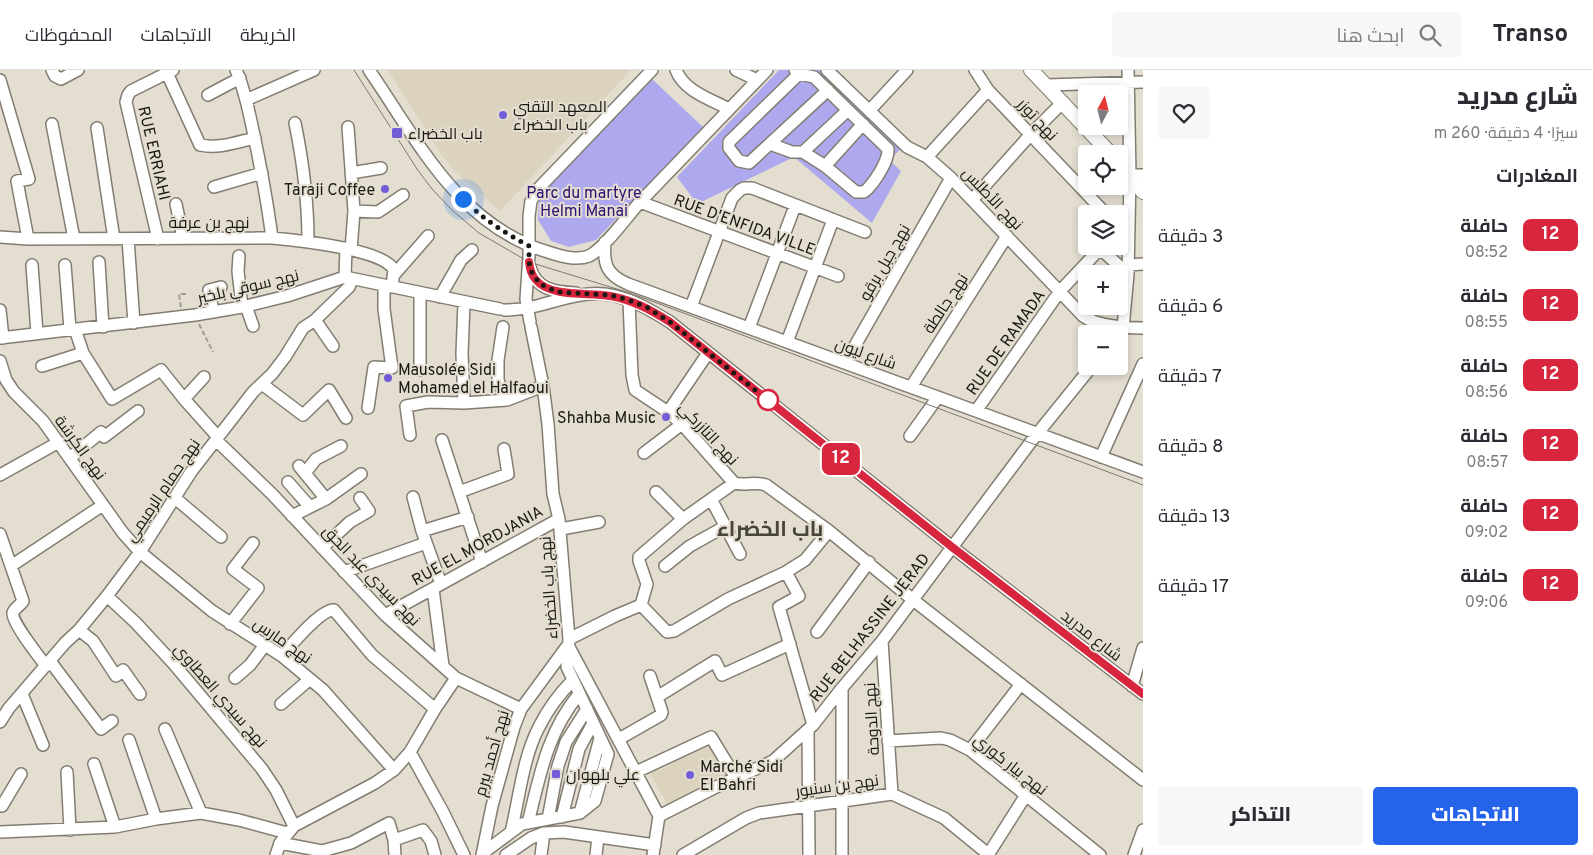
<!DOCTYPE html>
<html lang="ar">
<meta charset="utf-8">
<style>
:root{--surface:#fff;--page:#f7f7f7;--text:#2b2b33;--muted:#7c7c81;--line:#e1e1e2;--accent:#2563eb}
body{margin:0;font-family:Overpass,Cairo,sans-serif;background:var(--page);color:var(--text);direction:rtl;height:100vh;display:flex;flex-direction:column;font-size:19px;white-space:nowrap}
*{box-sizing:border-box;margin:0}
p{font-size:16px;color:var(--muted)}
.icon{flex:none;width:28px;height:28px;fill:none;stroke:currentColor;stroke-width:2;stroke-linecap:round;stroke-linejoin:round}
.map{position:relative;flex:1;overflow:hidden;direction:ltr}
.side{display:flex;flex-direction:column;background:var(--surface);width:450px}
.side>*{flex:none}
.badge{padding:0 10px;border-radius:8px;font-size:18px;line-height:32px}
.needle{width:32px;rotate:7deg}
.buttons{position:absolute;left:1078px;top:15px;display:grid;gap:10px}
.buttons a{display:grid;place-items:center;width:50px;height:50px;border-radius:5px;background:var(--surface);box-shadow:0 2px 8px #0003;font-size:25px}
.you{position:absolute;width:25px;height:25px;margin:-12px;border:4px solid #fff;border-radius:50%;background:#1a73e8;box-shadow:0 0 0 8px #1a73e833}
.map>.badge{position:absolute;translate:-50% -50%;box-shadow:0 0 0 2px #fff}
h2{padding:0 15px;font-size:19px;line-height:45px}
.round{display:grid;place-items:center;flex:none;width:52px;height:52px;border-radius:5px;background:var(--page)}
.headline{display:flex;align-items:center;justify-content:space-between;height:85px;padding:0 15px}
h1{font-size:24px;font-weight:800;line-height:38px}
.cta{display:flex;gap:10px;margin-top:auto;padding:10px 15px}
.cta a{flex:1;height:58px;border-radius:5px;background:var(--accent);color:#fff;font-size:20px;font-weight:800;line-height:58px;text-align:center}
.cta a+a{background:var(--page);color:var(--text)}
ul{padding:0;list-style:none}
li{display:flex;align-items:center;gap:15px;height:70px;padding:0 15px}
li div{flex:1}
li b{display:block;font-size:19px}
li em{font-style:normal}
li .badge{min-width:55px;font-weight:700;text-align:center}
header{display:flex;align-items:center;gap:30px;box-sizing:border-box;height:70px;padding:0 25px;background:var(--surface);border-bottom:1px solid var(--line)}
header strong{font-size:24px}
nav{display:flex;gap:28px;margin-inline-start:auto;font-size:18px}
.search{width:350px;height:45px;background:var(--page);display:flex;align-items:center;gap:12px;box-sizing:border-box;padding:0 18px;border-radius:5px;color:var(--muted);font-size:19px}
main{display:flex;flex:1;min-height:0}
.map>svg:first-child{display:block}
.built{fill:#dcd3be}
.green{fill:#aea9ee}
.lines{fill:none;stroke-linecap:round;stroke-linejoin:round}
.minor-casing{stroke:#837d71;stroke-width:14}
.major-casing{stroke:#837d71;stroke-width:16}
.path{stroke:#a29d93;stroke-width:2;stroke-dasharray:5 2.5;stroke-linecap:butt}
.minor{stroke:#fff;stroke-width:11}
.major{stroke:#fff;stroke-width:14}
.tram{stroke:#7d7870;stroke-width:1}
.line-casing{stroke:#fff;stroke-width:11}
.line{stroke:#d7263d;stroke-width:8}
.walk{stroke:#1b1814;stroke-width:5;stroke-dasharray:0 9}
.poi-dot{fill:#725cd7;stroke:#e4ded1;stroke-width:2}
.stop-dot{fill:#fff;stroke:#d7263d;stroke-width:2.5}
.labels{text-anchor:middle;stroke-width:4;stroke-linejoin:round;paint-order:stroke}
.poi-label{font-size:16px;fill:#1b1814;stroke:#e4ded1;text-anchor:start}
.street-label{font-size:16px;fill:#1b1814;stroke:#e4ded1}
.park-label{font-size:16px;fill:#2f1072;stroke:#e4ded1}
.district-label{font-size:21px;font-weight:bold;fill:#494439;stroke:#e4ded1}
</style>
<header>
<strong>Transo</strong>
<div class="search"><svg class="icon" aria-label="search" viewBox="0 0 24 24"><circle cx="10" cy="10" r="6"/><path d="M15 15l6 6"/></svg>ابحث هنا</div>
<nav><a>الخريطة</a><a>الاتجاهات</a><a>المحفوظات</a></nav>
</header>
<main>
<section class="side">
<div class="headline"><div><h1>شارع مدريد</h1><p>سيرًا · 4 دقيقة · 260 m</p></div><a class="round"><svg class="icon" aria-label="heart" viewBox="0 0 24 24"><path d="M12 20l-8-8c-3-5 5-10 8-4 3-6 11-1 8 4z"/></svg></a></div>
<h2>المغادرات</h2>
<ul>
<li><span class="badge" style="background:#d7263d;color:#fff">12</span><div><b>حافلة</b><p>08:52</p></div><em>3 دقيقة</em></li>
<li><span class="badge" style="background:#d7263d;color:#fff">12</span><div><b>حافلة</b><p>08:55</p></div><em>6 دقيقة</em></li>
<li><span class="badge" style="background:#d7263d;color:#fff">12</span><div><b>حافلة</b><p>08:56</p></div><em>7 دقيقة</em></li>
<li><span class="badge" style="background:#d7263d;color:#fff">12</span><div><b>حافلة</b><p>08:57</p></div><em>8 دقيقة</em></li>
<li><span class="badge" style="background:#d7263d;color:#fff">12</span><div><b>حافلة</b><p>09:02</p></div><em>13 دقيقة</em></li>
<li><span class="badge" style="background:#d7263d;color:#fff">12</span><div><b>حافلة</b><p>09:06</p></div><em>17 دقيقة</em></li>
</ul>
<div class="cta"><a>الاتجاهات</a><a>التذاكر</a></div>
</section>
<div class="map">
<svg width="1143" height="785" viewBox="0 0 1143 785">
<rect width="100%" height="100%" fill="#e4ded1"/>
<path class="built" d="M388 0H631L500 141 454 100 441 84Z
M712 670 732 708 668 736 649 701 663 699Z"/>
<path class="green" d="M779 0H822L902 78 889 90 901 101 872 153 794 87 697 134 677 107Z
M652 9 703 57 596 170 569 177 551 171 538 150 539 127Z"/>
<g class="lines">
<g class="minor-casing">
<path id="minor" d="M52 0 55 6 61 9 78 0
M236 0C244 18 248 37 252 56 260 93 267 130 272 168
M369 0C418 71 458 155 548 182 561 186 576 191 589 186 605 178 628 145 641 131 683 87 725 44 767 0
M676 0C684 21 710 29 729 39
M736 0 757 10
M795 0 799 4 814 7 888 79C889 91 873 115 864 122H856L825 96
M827 0 907 77 927 87 951 108 1083 246C1097 256 1126 258 1143 258
M975 0 988 20 1106 144
M167 3 200 75C219 79 237 72 255 68
M799 4 729 72V78L739 91 749 93 828 20
M0 10 29 109 17 111 28 169
M1047 15 1143 12
M208 25 240 8
M246 30 314 0
M870 40 907 0
M295 53C303 92 308 131 308 171
M52 54 74 169
M348 57 354 141 351 180
M97 58 114 169
M770 74 792 82H803L848 40
M803 82 825 96 863 54
M927 87 988 20
M351 103 381 98
M1130 105H1143
M214 117 262 103
M973 129 1030 65 1063 32
M640 132 838 206
M176 134 183 168
M354 141 378 142 403 125
M0 167 28 169 272 168C295 170 384 179 394 200L392 217
M128 169 134 253
M158 169 126 32 128 25 131 21 173 0
M605 172C603 195 607 205 628 214L1143 402
M239 186 238 201 242 237
M99 192 103 257
M32 195 37 263
M65 195 70 259
M1128 195 1143 194
M530 197C536 220 555 222 576 223
M393 206 428 166
M345 207 346 178
M420 223V300
M440 227 461 190 472 180
M629 230 632 305 635 320 668 342 682 354 734 413C745 416 755 411 766 415L829 461 912 529 1143 710
M464 232 462 284 464 333
M246 236 253 256
M691 237 732 128 740 120 744 118H752L865 162
M0 240 3 268
M505 240C537 240 558 227 588 224 617 220 646 237 670 252L952 477 1143 624
M213 242 209 220 221 217
M315 250 333 276
M530 252 526 229 529 185V146L531 131 537 120 652 0
M503 257 498 290V311L507 330
M749 258 795 136
M75 259 83 283 112 329 161 300 184 329 218 367
M1120 262 1123 258 1128 204 1130 105 1128 0
M0 268 195 245 242 237 287 226 345 207 500 239
M787 272 833 150
M0 291 6 310 14 322 43 351 123 463 140 482 212 541 282 586 323 620 394 700
M845 293 951 108
M42 296 83 283
M262 314 303 345 329 320 346 348
M911 317 1007 166
M184 329 204 307
M368 338 374 297 392 298 384 239V216
M976 341 1060 221 1097 182 1099 181 1105 183 1128 204
M668 342 708 283
M410 365 406 336 428 332 464 333 507 330 543 316
M910 366 938 327
M216 370 272 424 385 545 456 608 521 639
M442 370 482 492
M644 383 682 354
M1101 387 1143 294
M70 388 101 362 104 367 138 341
M299 396 326 429
M305 403 316 389 341 376
M0 405 59 372
M288 412 310 437
M459 422 508 404 504 379
M656 422 683 449
M413 427 422 461 441 514
M175 428 221 467
M711 429 740 484
M292 446 326 429 361 404
M561 459 599 452
M422 461 468 447
M0 464 23 531C21 535 13 539 13 543 11 551 40 588 46 596
M322 478 350 452 369 441 360 428
M11 496 103 435
M665 496 690 476 726 456
M344 502 426 473
M433 519 443 596
M107 526 136 553 173 593 262 699 276 720 294 756
M641 535 647 514 639 491V487L683 449 734 413
M385 545 559 449
M230 554 258 518 233 499 253 473
M79 560 93 571 116 606 123 600 140 624
M817 562 869 492
M569 569 615 546 641 535 667 562 674 561 728 529 786 502
M882 571 892 724
M568 575 659 746 653 785
M282 586C290 576 321 539 334 540L372 585 435 639
M50 591 101 659 112 651
M235 608 250 595 265 575
M1132 616 1143 578
M22 624 43 675
M657 627 715 591 722 605 790 574
M281 634 310 609
M0 652 9 638 65 573 79 560 107 526 140 482 191 402 253 322 272 304 285 287 303 258 315 250 349 217 352 209
M813 655 779 537 799 526 786 502 805 490 829 461
M165 659 201 743
M808 660 809 785
M619 669 661 645 662 642 650 606
M129 670 156 749
M888 671 941 668 950 670 970 680 1100 785
M970 680 1021 614
M410 682 443 742 464 785
M94 694 115 757
M67 702 70 760
M636 702 711 667 736 708
M0 736H2L21 704
M580 743 600 668
M659 746 714 718 773 691 813 655 842 618 882 571 1033 369 1092 296
M562 747 579 679 593 653
M548 749 558 696 566 672 587 639
M528 753C540 705 547 663 579 624
M0 762 115 757 156 749 201 743 239 750 287 763
M511 762C519 729 523 687 539 657 548 639 559 624 573 610
M394 770 423 760 431 771 435 785
M280 773 322 781 351 773 389 753 394 770 395 785
M483 783 522 754 580 743 595 731 608 684 567 597 569 569 559 449 553 424 548 354 543 316 531 257
M276 785 280 773 294 756 375 713 394 700 410 682 435 639 456 608
M482 785 492 736 514 657 521 639 568 575
M506 785 531 768 544 763 564 762 655 775
M541 785 544 763
M596 785 598 767
M683 785 746 748 759 743 892 724 944 748 988 784
M842 785V618
M988 785 1026 725
M1134 785 1143 760"/>
</g>
<g class="major-casing">
<path id="major" d="M1031 0 1111 84
M1119 93 1143 122"/>
</g>
<path class="path" d="M181 237 179 224H188
M199 254 213 282"/>
<use href="#minor" class="minor"/>
<use href="#major" class="major"/>
<path class="tram" d="M354 0 417 99 432 119 452 140 479 163 529 192 630 223 1143 415"/>
</g>
<g class="lines">
<g class="line-casing">
<path id="line" d="M529 192C530 199 531 205 536 210 551 228 589 222 610 226 633 230 651 240 670 252L952 477 1143 624"/>
</g>
<use href="#line" class="line"/>
<path class="walk" d="M463 129C483 149 505 163 529 176V192L532 203 540 214 558 222 610 225 629 230 648 238 670 252 769 331 768 330"/>
</g>
<g class="poi-dot">
<circle cx="503" cy="45" r="5"/>
<rect x="391" y="57" width="12" height="12" rx="2.5"/>
<circle cx="385" cy="119" r="5"/>
<circle cx="388" cy="308" r="5"/>
<circle cx="666" cy="347" r="5"/>
<rect x="551" y="699" width="10" height="10" rx="2.5"/>
<circle cx="690" cy="705" r="5"/>
</g>
<circle class="stop-dot" cx="768" cy="330" r="10"/>
<g class="labels">
<g class="poi-label">
<text x="513" y="42">المعهد التقني<tspan x="513" dy="18">باب الخضراء</tspan></text>
<text x="408" y="69">باب الخضراء</text>
<text x="375" y="125" text-anchor="end">Taraji Coffee</text>
<text x="398" y="305">Mausolée Sidi<tspan x="398" dy="18">Mohamed el Halfaoui</tspan></text>
<text x="656" y="353" text-anchor="end">Shahba Music</text>
<text x="700" y="702">Marché Sidi<tspan x="700" dy="18">El Bahri</tspan></text>
<text x="566" y="710">علي بلهوان</text>
</g>
<g class="street-label">
<text transform="translate(1038 49) rotate(47)" y="6">نهج توزر</text>
<text transform="translate(155 83) rotate(77)" y="6">RUE ERRIAHI</text>
<text transform="translate(993 128) rotate(46)" y="6">نهج الأطلس</text>
<text x="209" y="158">نهج بن عرفة</text>
<text transform="translate(745 154) rotate(20)" y="6">RUE D'ENFIDA VILLE</text>
<text transform="translate(884 192) rotate(-60)" y="6">نهج جبل برقو</text>
<text transform="translate(248 216) rotate(-13)" y="6">نهج سوقي بلخير</text>
<text transform="translate(945 233) rotate(-57)" y="6">نهج جالطة</text>
<text transform="translate(1005 272) rotate(-55)" y="6">RUE DE RAMADA</text>
<text transform="translate(866 283) rotate(20)" y="6">شارع ليون</text>
<text transform="translate(709 363) rotate(47)" y="6">نهج التازركي</text>
<text transform="translate(81 377) rotate(54)" y="6">نهج الكرشة</text>
<text transform="translate(162 420) rotate(-56)" y="6">نهج حمام الرميمي</text>
<text transform="translate(477 475) rotate(-29)" y="6">RUE EL MORDJANIA</text>
<text transform="translate(372 505) rotate(46)" y="6">نهج سيدي عبد الحق</text>
<text transform="translate(548 518) rotate(-94)" y="6">نهج باب الخضراء</text>
<text transform="translate(869 557) rotate(-52)" y="6">RUE BELHASSINE JERAD</text>
<text transform="translate(1092 565) rotate(38)" y="6">شارع مدريد</text>
<text transform="translate(283 570) rotate(35)" y="6">نهج مارس</text>
<text transform="translate(221 625) rotate(49)" y="6">نهج سيدي العطاوي</text>
<text transform="translate(871 649) rotate(-93)" y="6">نهج الدوحة</text>
<text transform="translate(491 683) rotate(-74)" y="6">نهج أحمد بيرم</text>
<text transform="translate(1011 694) rotate(38)" y="6">نهج بيار كوري</text>
<text transform="translate(837 715) rotate(-8)" y="6">نهج بن سنيور</text>
</g>
<g class="park-label">
<text x="584" y="128">Parc du martyre<tspan x="584" dy="18">Helmi Manai</tspan></text>
</g>
<g class="district-label">
<text x="770" y="466">باب الخضراء</text>
</g>
</g>
</svg>
<div class="buttons">
<a><svg class="needle" viewBox="-14 -14 28 28"><path d="M0-13l5 13h-10z" fill="#e53935"/><path d="M0 13l5-13h-10z" fill="#7c7c81"/></svg></a>
<a><svg class="icon" aria-label="locate" viewBox="0 0 24 24"><circle cx="12" cy="12" r="6"/><path d="M12 2v4M12 18v4M2 12h4M18 12h4"/></svg></a>
<a><svg class="icon" aria-label="layers" viewBox="0 0 24 24"><path d="M12 4l9 5-9 5-9-5zM3 14l9 5 9-5"/></svg></a>
<a>+</a>
<a>−</a>
</div>
<div class="you" style="left:463px;top:129px"></div>
<b class="badge" style="left:841px;top:389px;background:#d7263d;color:#fff">12</b>
</div>
</main>
